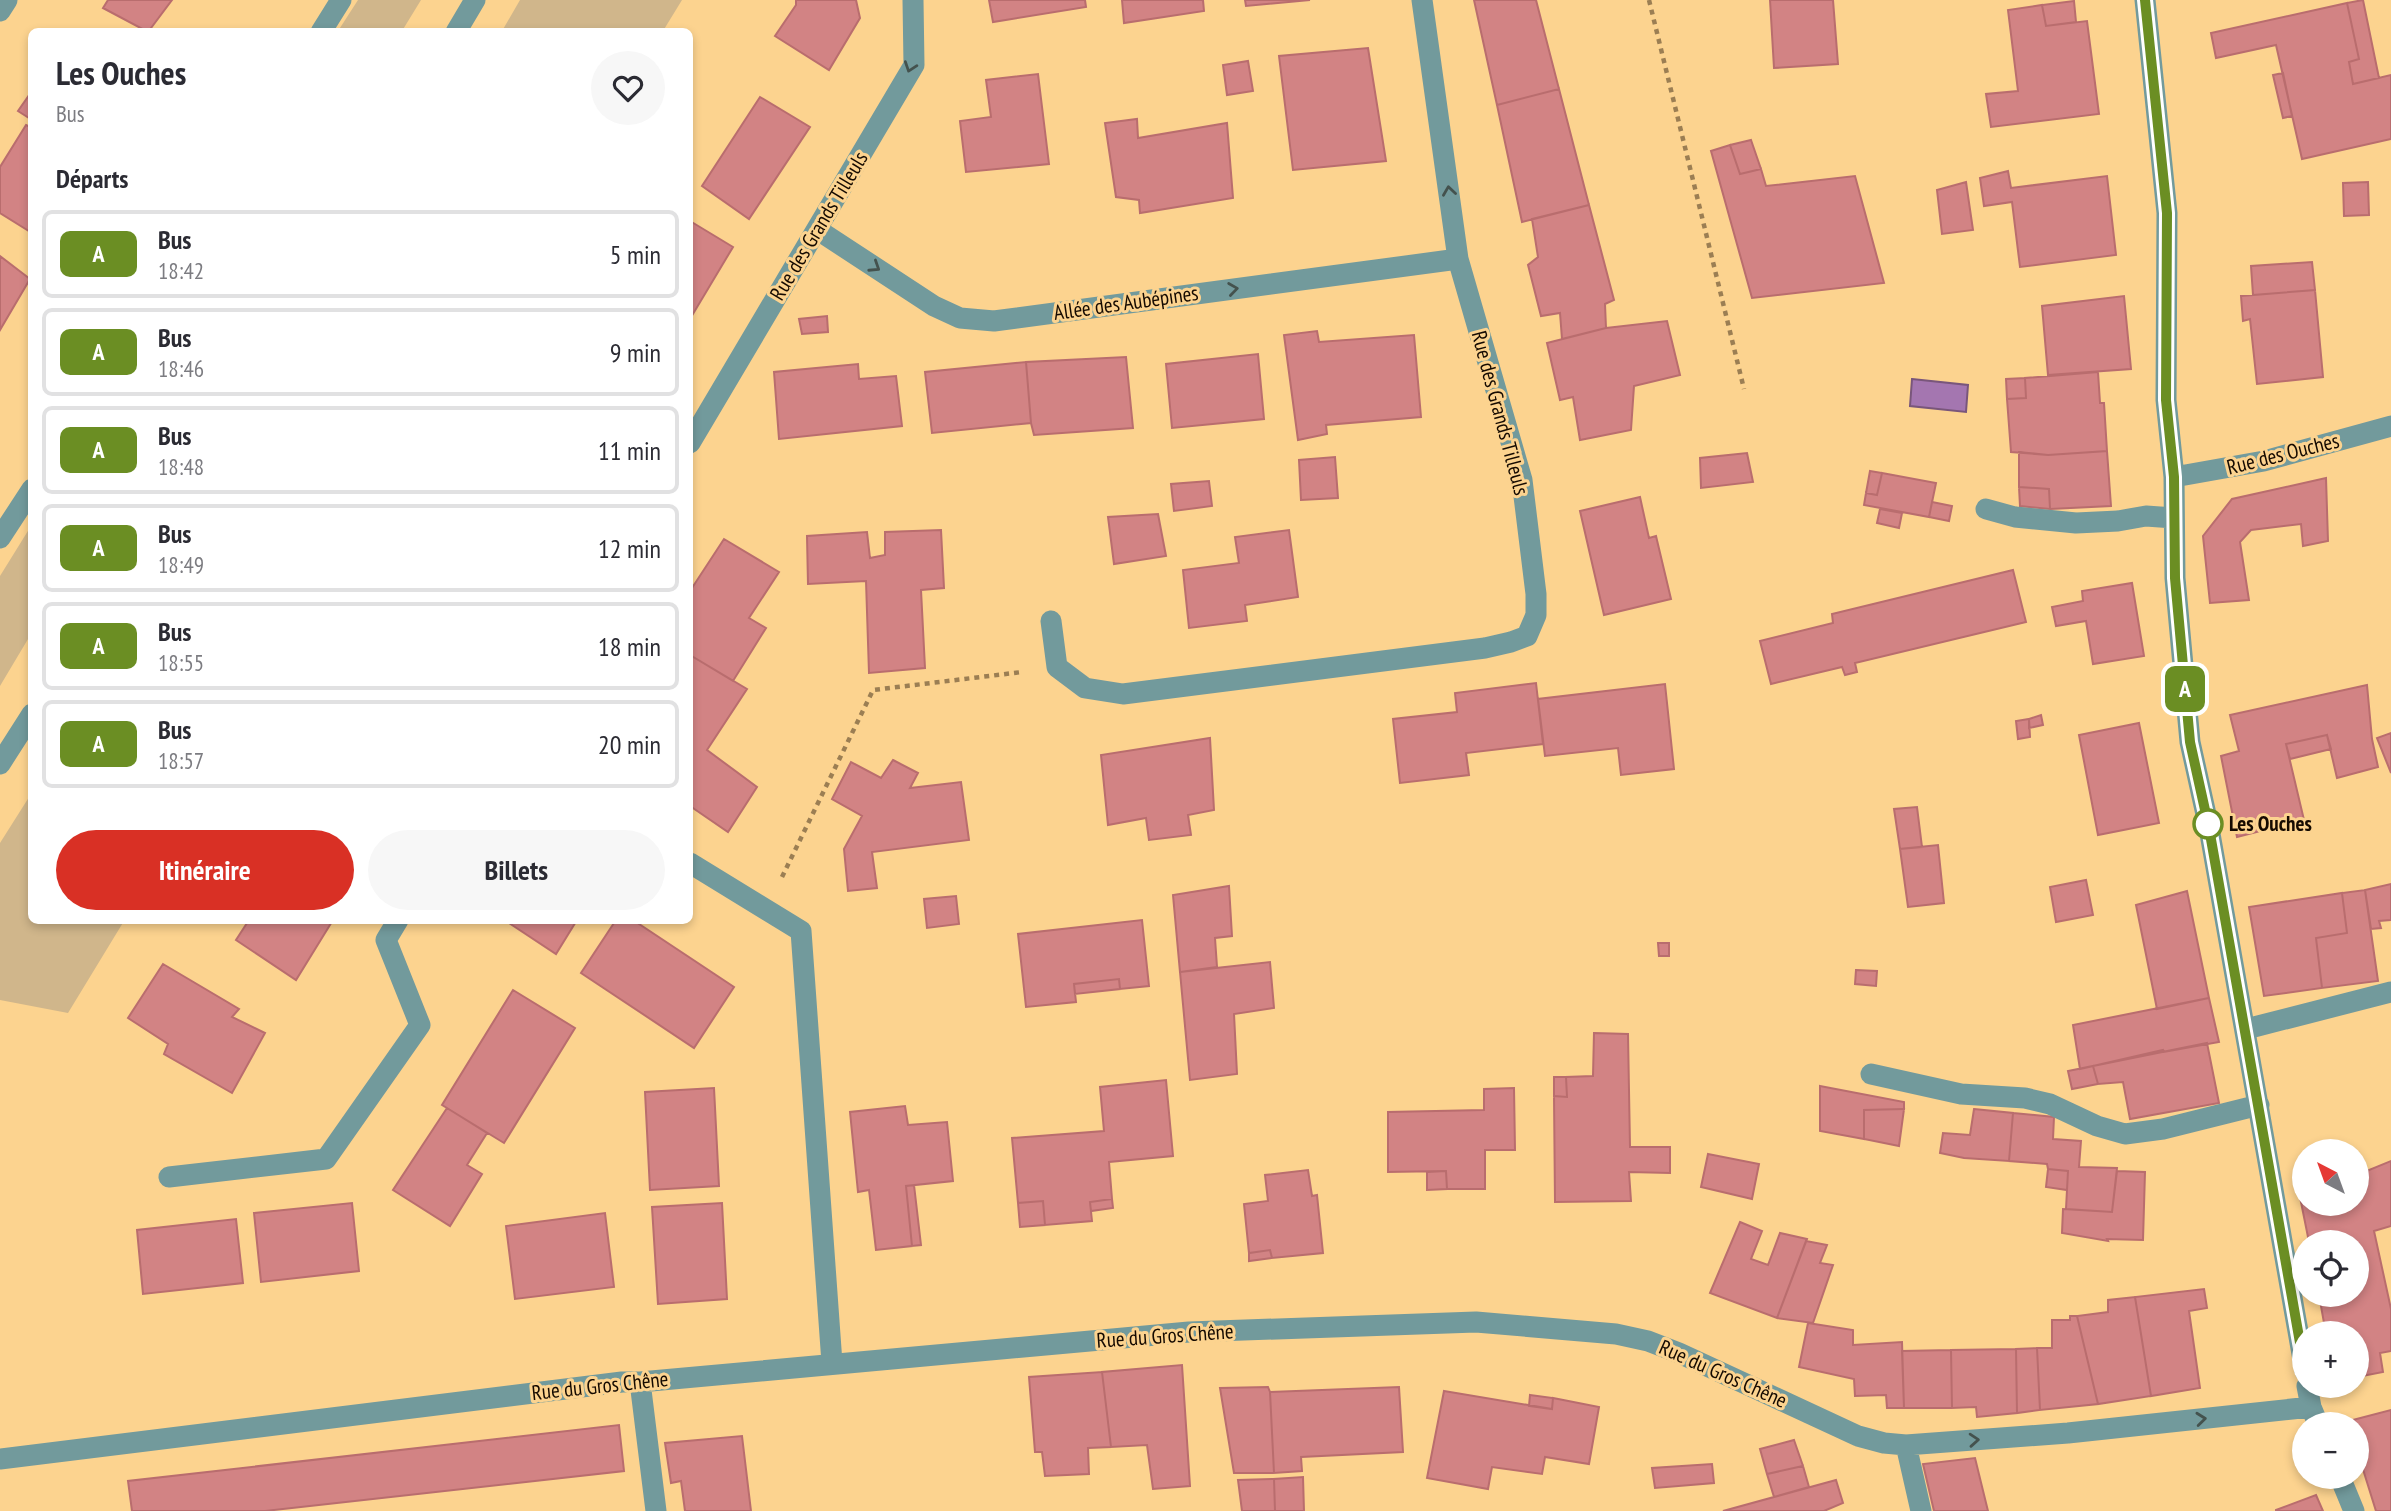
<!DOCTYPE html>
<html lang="fr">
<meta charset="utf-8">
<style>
:root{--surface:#fff;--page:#f7f7f7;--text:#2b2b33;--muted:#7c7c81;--line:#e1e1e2;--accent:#d93025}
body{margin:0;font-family:"PT Sans Narrow",sans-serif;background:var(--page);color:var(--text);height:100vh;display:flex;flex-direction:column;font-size:26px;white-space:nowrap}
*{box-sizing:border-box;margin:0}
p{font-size:23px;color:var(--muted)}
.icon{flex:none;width:38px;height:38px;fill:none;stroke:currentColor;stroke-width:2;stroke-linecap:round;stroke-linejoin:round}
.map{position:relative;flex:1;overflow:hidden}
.drawer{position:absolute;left:28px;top:28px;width:665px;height:896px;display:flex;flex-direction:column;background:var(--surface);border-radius:10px;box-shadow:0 4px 10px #0003}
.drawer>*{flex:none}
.badge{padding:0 14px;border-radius:10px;font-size:24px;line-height:46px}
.needle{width:46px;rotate:319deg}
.tools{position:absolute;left:2292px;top:1139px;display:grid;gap:14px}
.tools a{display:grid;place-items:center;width:77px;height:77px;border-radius:50%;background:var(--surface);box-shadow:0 4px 10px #0003;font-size:35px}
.map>.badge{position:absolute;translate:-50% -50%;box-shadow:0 0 0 4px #fff}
h2{padding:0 28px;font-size:26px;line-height:63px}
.round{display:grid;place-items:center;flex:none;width:74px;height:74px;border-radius:37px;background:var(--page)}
.headline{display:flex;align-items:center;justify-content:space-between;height:119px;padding:0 28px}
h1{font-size:33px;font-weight:600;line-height:52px}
.primary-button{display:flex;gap:14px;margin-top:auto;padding:14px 28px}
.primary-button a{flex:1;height:80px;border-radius:42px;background:var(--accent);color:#fff;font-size:28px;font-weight:600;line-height:80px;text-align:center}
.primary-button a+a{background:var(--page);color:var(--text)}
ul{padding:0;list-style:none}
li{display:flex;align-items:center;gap:21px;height:88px;margin:0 14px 10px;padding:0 14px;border:4px solid var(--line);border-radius:10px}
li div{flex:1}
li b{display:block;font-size:26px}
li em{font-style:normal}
li .badge{min-width:77px;font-weight:700;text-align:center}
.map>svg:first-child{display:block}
.green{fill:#d0b68b}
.water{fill:#a476b0;stroke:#79567b;stroke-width:2}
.building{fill:#d28384;stroke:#b96d6e;stroke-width:2}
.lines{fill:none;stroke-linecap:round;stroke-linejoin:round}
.path{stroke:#9b7e53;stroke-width:4.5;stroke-dasharray:5 5;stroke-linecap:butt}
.minor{stroke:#729a9c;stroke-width:21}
.oneway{stroke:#44524e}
.line-casing{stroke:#fff;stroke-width:16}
.line{stroke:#6b8e23;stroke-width:10}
.stop-dot{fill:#fff;stroke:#6b8e23;stroke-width:3.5}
.labels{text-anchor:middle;stroke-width:6;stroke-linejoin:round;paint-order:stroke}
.street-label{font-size:21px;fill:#150a00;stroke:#fcd38f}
.stop-label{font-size:21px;font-weight:bold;fill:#150a00;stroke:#fcd38f;text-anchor:start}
</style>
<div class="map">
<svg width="2391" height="1511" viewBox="0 0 2391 1511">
<rect width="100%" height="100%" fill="#fcd38f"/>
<path class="green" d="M358 0H421L402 31H338Z
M520 0H682L663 31H502Z
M31 526V634L0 686V576Z
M31 794 32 920 124 921 68 1013 0 1000V843Z"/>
<path class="water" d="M1912 379 1968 385 1966 412 1910 406Z"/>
<path class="building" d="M108 0H172L148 32 103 8Z
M796 0H856L860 18 829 70 775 36 796 5Z
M989 0H1085L1086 7 993 22Z
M1122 0H1203L1204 11 1124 23Z
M1245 0H1310L1246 6Z
M1474 0H1536L1559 89 1497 105Z
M1770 0H1833L1838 64 1774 68Z
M2363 0 2379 78 2353 84 2349 62 2359 59 2347 3Z
M2074 1 2076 22 2046 26 2042 5Z
M2347 3 2359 59 2349 62 2353 84 2391 75V139L2302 159 2276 45 2216 58 2211 33Z
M2042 5 2046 26 2087 21 2099 114 1991 127 1986 94 2018 91 2008 10Z
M1368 48 1386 161 1293 170 1279 56Z
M1248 61 1253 91 1227 95 1223 65Z
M2283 73 2292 116 2283 118 2273 75Z
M1038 74 1049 164 966 172 960 121 991 117 986 80Z
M1559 89 1589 205 1522 222 1497 105Z
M32 91V120L18 111Z
M760 97 810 127 749 219 702 186Z
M1137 119 1138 138 1227 123 1233 198 1140 213 1139 200 1116 197 1105 123Z
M26 125 32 128V233L0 213V167Z
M1751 140 1761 169 1740 174 1730 145Z
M1730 145 1740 174 1761 169 1766 186 1855 176 1884 283 1752 298 1711 151Z
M2008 171 2011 188 2107 176 2116 255 2020 267 2012 202 1984 206 1980 178Z
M1966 182 1973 230 1942 234 1937 190Z
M2368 182 2369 215 2344 216 2343 183Z
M1589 205 1614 300 1605 304 1606 328 1562 339 1560 313 1541 316 1528 265 1538 257 1532 219Z
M690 221 733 247 690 319Z
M0 256 30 279 0 330Z
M2312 262 2315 290 2253 295 2251 266Z
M2315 290 2323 377 2257 384 2250 319 2243 321 2241 296Z
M2124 296 2131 369 2048 375 2042 306Z
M827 316 828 332 802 334 799 319Z
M1667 321 1680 375 1634 386 1631 430 1580 440 1573 397 1560 400 1547 343 1606 328Z
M1317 331 1319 342 1414 335 1421 417 1326 425 1327 434 1298 440 1284 335Z
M1258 354 1264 419 1172 428 1166 364Z
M1126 357 1133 428 1034 435 1031 423 1026 362Z
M1026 362 1031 423 932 433 925 372Z
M858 364 859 379 896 376 902 426 779 439 774 372Z
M2098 372 2100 403H2104L2107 451 2048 455 2011 452 2007 399 2026 398 2025 378Z
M2025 378 2026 398 2007 399 2006 379Z
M2107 451 2111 506 2050 509 2049 489 2019 487V452L2048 455Z
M1747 453 1753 482 1701 488 1700 458Z
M1335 457 1338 498 1301 500 1299 460Z
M1870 471 1882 473 1877 495 1866 493Z
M1882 473 1936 483 1929 517 1864 505 1866 493 1877 495Z
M2326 478 2328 541 2303 546 2301 524 2251 530 2240 542 2249 600 2210 603 2203 536 2232 499Z
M1209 481 1212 506 1174 511 1171 484Z
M2019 487 2049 489 2050 509 2020 506Z
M1640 497 1649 538 1656 536 1671 599 1604 615 1580 511Z
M1932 502 1952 506 1949 521 1929 517Z
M1880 509 1902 513 1899 528 1877 523Z
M1158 514 1166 556 1114 564 1108 517Z
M941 530 944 588 921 590 925 668 869 673 866 581 808 584 807 536 867 532 870 558 885 555V532Z
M1289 530 1298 597 1245 605 1247 621 1189 628 1183 570 1239 563 1235 537Z
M724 539 779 572 749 618 766 628 733 681 690 655V591Z
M2013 570 2026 622 1855 663 1857 672 1845 675 1842 667 1771 684 1760 641 1833 623 1832 614Z
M2132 583 2144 656 2093 664 2086 621 2056 626 2052 607 2083 601 2082 591Z
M690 655 747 689 707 750 757 787 728 832 690 806Z
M1536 683 1543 744 1466 753 1469 775 1400 783 1393 719 1457 712 1455 693Z
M1665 684 1674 769 1621 775 1618 748 1545 756 1538 699Z
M2367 685 2372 739 2378 767 2337 778 2327 735 2286 744 2304 820 2237 837 2221 756 2239 751 2230 715Z
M2041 715 2043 725 2029 728V719Z
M2029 719 2030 737 2018 739 2016 721Z
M2139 723 2159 823 2098 835 2079 735Z
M2391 733V773L2377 738Z
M2327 735 2331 749 2290 759 2286 744Z
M1210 738 1214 810 1188 815 1191 835 1149 840 1146 818 1108 825 1101 755Z
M893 760 918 773 910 788 961 782 969 840 872 852 877 888 848 891 844 849 862 816 832 799 851 762 881 778Z
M1917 807 1922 847 1900 849 1894 809Z
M1938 845 1944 903 1908 907 1900 849Z
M2086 880 2093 915 2056 922 2050 887Z
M2391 884V920L2379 921 2381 928 2371 929 2365 890Z
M1229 886 1232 936 1215 938 1217 967 1180 972 1173 895Z
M2365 890 2378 981 2322 988 2316 938 2347 933 2342 893Z
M2187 891 2209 998 2157 1009 2136 905Z
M2342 893 2347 933 2316 938 2322 988 2264 996 2249 907Z
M956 896 959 924 927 928 924 899Z
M249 920H333L296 980 236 940Z
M510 920H577L556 954 509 923Z
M616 920H633L734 987 694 1048 581 973Z
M1142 920 1149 986 1120 989 1119 979 1074 984 1076 1002 1026 1007 1018 934Z
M1658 943H1669V956H1659Z
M1270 962 1274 1008 1234 1014 1237 1074 1190 1080 1180 972Z
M163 964 239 1009 232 1017 265 1033 232 1093 164 1054 168 1044 128 1018Z
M1856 970 1877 971 1876 986 1855 984Z
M1119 979 1120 989 1075 994 1074 984Z
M513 990 575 1028 504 1143 442 1105Z
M2209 998 2219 1042 2164 1052 2163 1050 2080 1069 2073 1025Z
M1594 1033 1628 1034 1630 1147H1670V1173L1629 1172 1631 1201 1555 1202 1554 1096 1567 1097 1566 1077 1593 1076Z
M2207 1043 2219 1103 2130 1119 2123 1082 2098 1084 2093 1066Z
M2093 1066 2098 1084 2072 1089 2068 1071Z
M1554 1077H1566L1567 1097 1554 1096Z
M1166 1080 1173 1156 1109 1162 1112 1199 1090 1202 1092 1221 1045 1225 1043 1201 1018 1203 1012 1138 1104 1131 1100 1087Z
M1820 1086 1904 1102V1109L1864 1110V1139L1820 1131Z
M714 1088 719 1186 650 1190 645 1092Z
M1514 1088 1515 1150H1485V1189H1447L1446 1171 1388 1172V1112L1484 1110V1089Z
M905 1106 908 1125 947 1122 953 1181 906 1186 912 1246 876 1250 869 1190 858 1192 850 1112Z
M447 1108 487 1133 467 1165 482 1174 450 1226 393 1190Z
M1904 1109 1899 1146 1864 1139V1110Z
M1974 1109 2013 1113 2009 1161 1964 1158 1940 1153 1943 1133 1970 1135Z
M2013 1113 2054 1117 2053 1139 2081 1141 2079 1167 2117 1168 2112 1212 2066 1209 2068 1171 2048 1169 2047 1164 2009 1161Z
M1708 1154 1759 1164 1752 1199 1701 1187Z
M2391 1161V1226L2374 1231 2391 1309V1351L2380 1353 2383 1372 2357 1377V1334H2326L2319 1295H2357V1242H2309L2300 1197 2305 1195V1204H2357V1175Z
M2048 1169 2068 1171 2067 1190 2046 1187Z
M1308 1170 1312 1196 1317 1195 1323 1253 1272 1258 1270 1250 1249 1253 1244 1204 1268 1201 1265 1175Z
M1446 1171 1447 1189 1427 1190V1172Z
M2117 1171 2145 1172 2143 1240 2107 1239 2108 1241 2062 1233 2063 1209 2112 1212Z
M914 1185 921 1245 912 1246 906 1186Z
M1112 1199 1113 1208 1091 1211 1090 1202Z
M1043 1201 1045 1225 1020 1227 1018 1203Z
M352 1203 359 1271 261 1282 254 1213Z
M722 1203 727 1299 658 1304 652 1207Z
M605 1213 614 1287 515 1299 506 1226Z
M236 1219 243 1283 143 1294 137 1230Z
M1740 1222 1762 1231 1751 1259 1768 1265 1780 1233 1807 1239 1777 1318 1710 1293Z
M1806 1241 1827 1245 1820 1263 1833 1265 1813 1323 1777 1318Z
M1270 1250 1272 1258 1249 1261V1253Z
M2204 1289 2207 1308 2189 1311 2200 1388 2151 1396 2135 1297Z
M2135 1297 2151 1396 2098 1404 2077 1316 2108 1312V1300Z
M2070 1316H2077L2098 1404 2040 1410 2037 1348H2052V1320H2070Z
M1808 1323 1853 1330V1345L1902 1342 1904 1408H1887L1886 1395 1855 1396 1854 1379 1799 1367Z
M2037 1348 2040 1410 2017 1413 2016 1349Z
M2016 1349 2017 1413 1977 1417 1976 1407 1952 1408 1951 1350Z
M1951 1350 1952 1408H1904L1902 1351Z
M1182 1365 1190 1486 1153 1489 1147 1445 1111 1447 1102 1372Z
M1102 1372 1111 1447 1088 1448 1089 1474 1045 1476 1042 1452H1035L1029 1377Z
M1268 1387 1270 1392 1274 1473H1234L1220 1388Z
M1399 1387 1403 1452 1301 1457 1302 1471 1274 1473 1270 1392Z
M1444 1391 1552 1409 1553 1398 1599 1407 1589 1464 1545 1457 1542 1474 1492 1467 1488 1489 1427 1478Z
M1530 1395 1553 1398 1552 1409 1529 1406Z
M2391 1410V1511H2376L2357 1450V1424H2350L2349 1421Z
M619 1425 624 1471 265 1511H132L128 1481Z
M742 1436 751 1511H685L681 1481 671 1483 665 1443Z
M1794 1440 1803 1466 1767 1474 1760 1449Z
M1975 1458 1988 1511H1934L1923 1464Z
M1712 1464 1714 1483 1655 1488 1652 1468Z
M1803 1466 1809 1487 1774 1497 1767 1474Z
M1303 1477 1304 1511H1275L1274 1479Z
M1274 1479 1275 1511H1242L1238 1480Z
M1836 1480 1843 1503 1824 1511H1723Z
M2316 1495 2323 1511H2276V1510Z"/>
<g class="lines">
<path class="path" d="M1649 0 1744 389
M782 877 873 690 1022 672"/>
<path class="minor" d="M2145 0 2167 213 2166 400 2174 477 2175 578 2190 742 2209 828 2305 1371
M0 11 7 0
M321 32 341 0
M456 32 475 0
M818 230 934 306 960 318 994 321 1458 259
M690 443 914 65 913 0
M2174 477 2264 461 2391 426
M1986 509 2015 517 2076 523 2118 521 2146 516 2174 518
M0 538 32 489
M1051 621 1057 667 1085 688 1123 694 1485 648 1511 642 1527 636 1536 615V594L1522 480 1458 259 1422 0
M0 764 32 714
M690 863 801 931 832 1363
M2246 1029 2391 992
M1871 1074 1961 1094 2025 1098 2050 1104 2097 1126 2125 1134 2163 1129 2259 1105
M169 1177 326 1159 420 1025 386 940 398 920
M640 1382 656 1511
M2307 1386 2311 1407 2318 1424
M1906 1445 1921 1511
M0 1459 622 1382H640L1189 1332 1476 1322 1616 1334 1648 1341 1679 1353 1858 1436 1884 1443 1906 1445 2068 1433 2311 1407
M2340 1477 2354 1511"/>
</g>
<defs><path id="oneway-chevron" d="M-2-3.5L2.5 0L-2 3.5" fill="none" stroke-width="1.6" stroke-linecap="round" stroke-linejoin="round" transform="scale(1.75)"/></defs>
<g class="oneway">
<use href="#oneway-chevron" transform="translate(910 67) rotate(109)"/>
<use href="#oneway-chevron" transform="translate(1449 191) rotate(-98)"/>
<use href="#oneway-chevron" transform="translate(875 267) rotate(33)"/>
<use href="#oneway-chevron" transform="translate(1233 289) rotate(-8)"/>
<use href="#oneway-chevron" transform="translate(2201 1419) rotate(-6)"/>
<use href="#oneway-chevron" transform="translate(1974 1440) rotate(-4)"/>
</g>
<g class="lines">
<g class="line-casing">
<path id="line" d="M2145 0 2167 213 2166 400 2174 477 2175 578 2190 742 2209 828 2305 1371"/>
</g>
<use href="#line" class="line"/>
</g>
<circle class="stop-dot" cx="2208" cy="824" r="14"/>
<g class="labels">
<g class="street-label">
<text transform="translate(819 226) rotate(-59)" y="7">Rue des Grands Tilleuls</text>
<text transform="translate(1126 303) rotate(-8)" y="7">Allée des Aubépines</text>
<text transform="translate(1500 413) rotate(75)" y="7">Rue des Grands Tilleuls</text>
<text transform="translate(2283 454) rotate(-14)" y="7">Rue des Ouches</text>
<text transform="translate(1165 1336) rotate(-4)" y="7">Rue du Gros Chêne</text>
<text transform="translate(1723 1374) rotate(24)" y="7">Rue du Gros Chêne</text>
<text transform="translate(600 1386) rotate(-6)" y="7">Rue du Gros Chêne</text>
</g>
<g class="stop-label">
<text x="2229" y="831">Les Ouches</text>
</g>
</g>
</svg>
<div class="tools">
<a><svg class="needle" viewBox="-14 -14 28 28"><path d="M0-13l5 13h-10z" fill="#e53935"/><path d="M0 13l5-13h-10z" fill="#7c7c81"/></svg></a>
<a><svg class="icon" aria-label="locate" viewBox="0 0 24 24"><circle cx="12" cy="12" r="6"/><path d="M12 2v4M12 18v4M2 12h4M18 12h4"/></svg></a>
<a>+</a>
<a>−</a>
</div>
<b class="badge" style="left:2185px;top:689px;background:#6b8e23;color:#fff">A</b>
<section class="drawer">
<div class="headline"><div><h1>Les Ouches</h1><p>Bus</p></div><a class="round"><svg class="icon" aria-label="heart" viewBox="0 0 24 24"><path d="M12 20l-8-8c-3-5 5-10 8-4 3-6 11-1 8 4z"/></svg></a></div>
<h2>Départs</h2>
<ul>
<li><span class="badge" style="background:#6b8e23;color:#fff">A</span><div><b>Bus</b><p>18:42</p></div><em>5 min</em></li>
<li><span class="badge" style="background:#6b8e23;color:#fff">A</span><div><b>Bus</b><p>18:46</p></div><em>9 min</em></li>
<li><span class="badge" style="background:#6b8e23;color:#fff">A</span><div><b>Bus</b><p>18:48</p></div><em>11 min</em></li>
<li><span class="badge" style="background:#6b8e23;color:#fff">A</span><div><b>Bus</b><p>18:49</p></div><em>12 min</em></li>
<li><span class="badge" style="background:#6b8e23;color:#fff">A</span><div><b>Bus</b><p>18:55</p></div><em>18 min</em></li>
<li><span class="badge" style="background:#6b8e23;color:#fff">A</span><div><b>Bus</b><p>18:57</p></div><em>20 min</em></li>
</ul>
<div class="primary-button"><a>Itinéraire</a><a>Billets</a></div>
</section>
</div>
